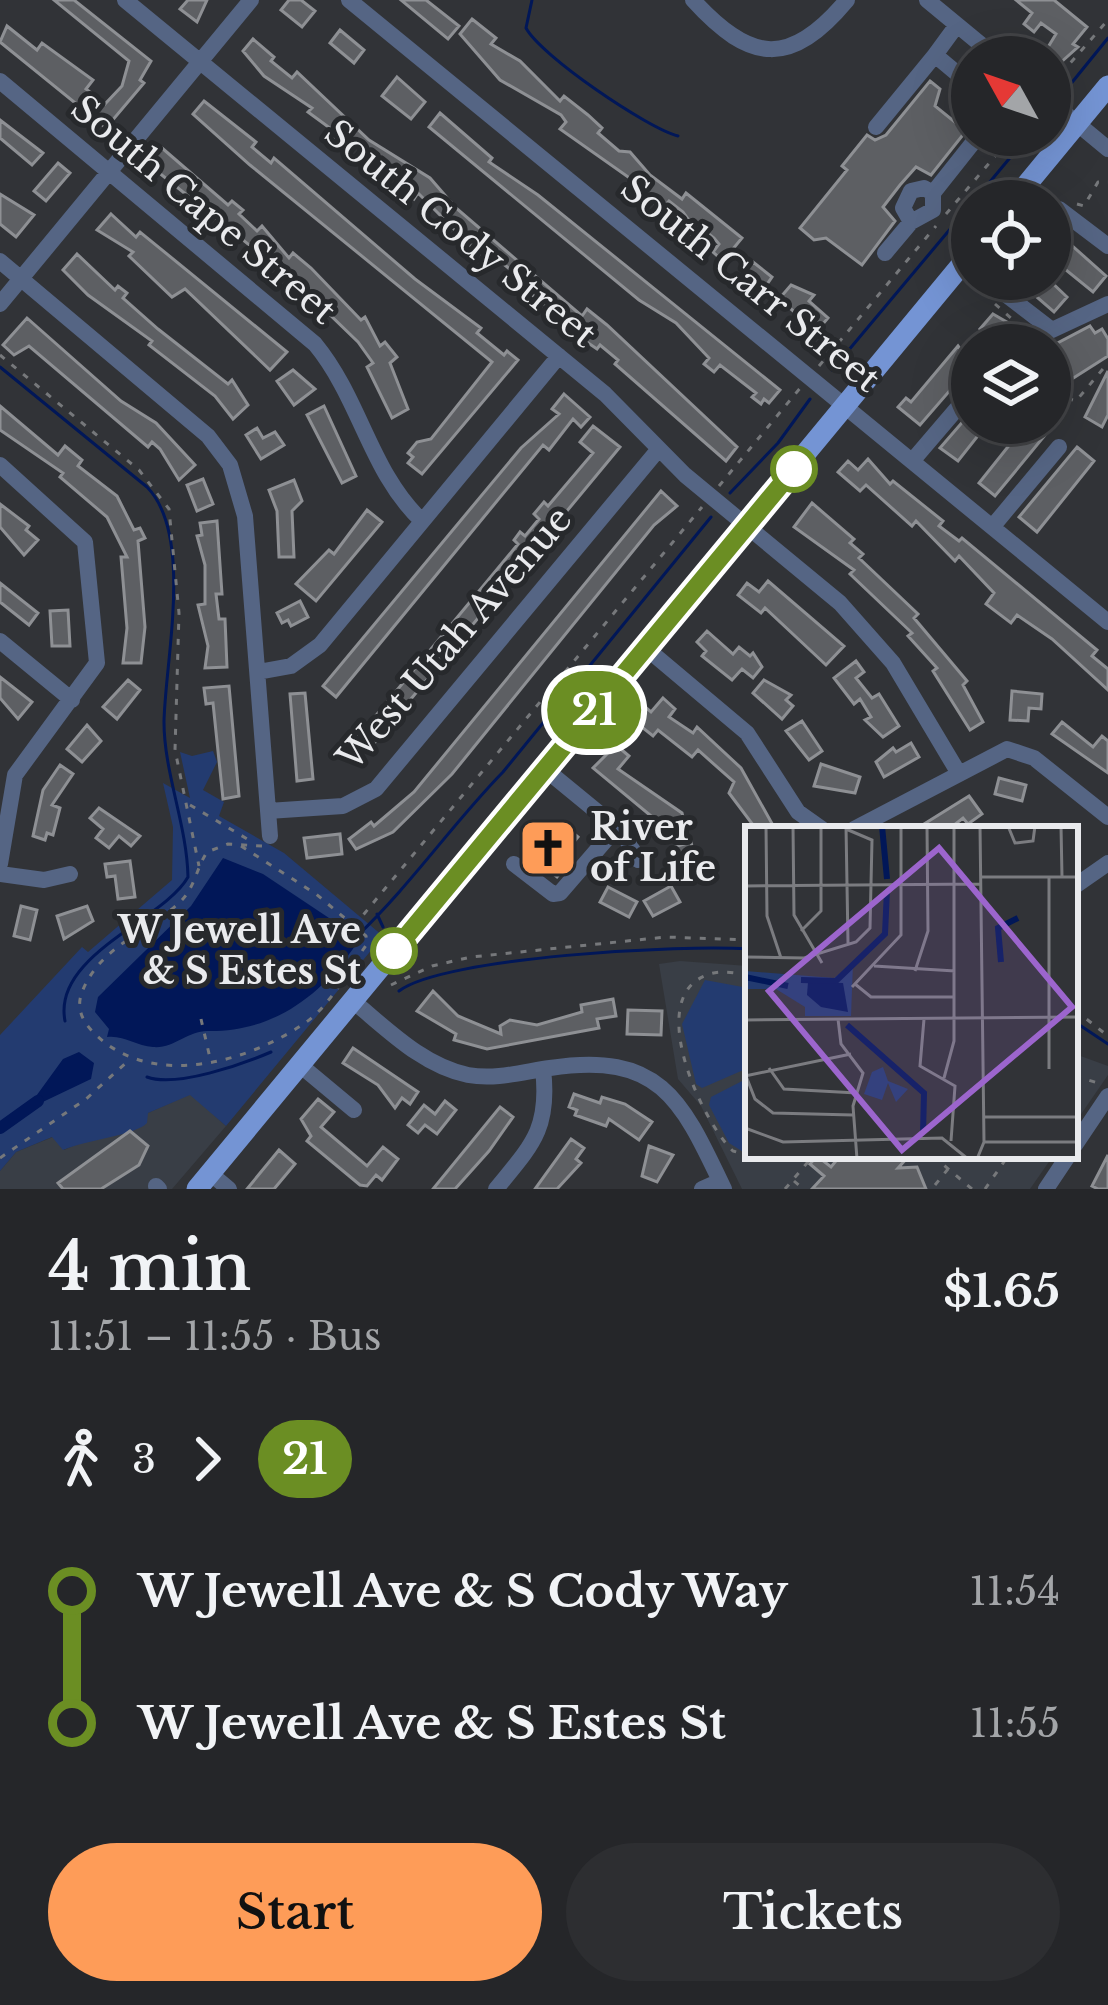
<!DOCTYPE html>
<meta charset="utf-8">
<style>
:root{--surface:#252629;--page:#2d2e31;--text:#f1f3f6;--muted:#a3a5a8;--line:#424346;--accent:#fe9c58}
body{margin:0;font-family:"Libre Baskerville",serif;background:var(--page);color:var(--text);height:100vh;display:flex;flex-direction:column;font-size:45px;white-space:nowrap}
*{box-sizing:border-box;margin:0}
p{font-size:39px;color:var(--muted)}
.icon{flex:none;width:66px;height:66px;fill:none;stroke:currentColor;stroke-width:2;stroke-linecap:round;stroke-linejoin:round}
.map{position:relative;height:1189px;overflow:hidden}
.side{display:flex;flex-direction:column;background:var(--surface);flex:1}
.side>*{flex:none}
.badge{padding:0 24px;border-radius:39px;font-size:42px;line-height:78px}
.needle{width:78px;rotate:310deg}
.fabs{position:absolute;left:951px;top:36px;display:grid;gap:24px}
.fabs a{display:grid;place-items:center;width:120px;height:120px;border-radius:50%;background:var(--surface);box-shadow:0 12px 48px #0002,0 0 0 3px var(--line);font-size:60px}
.map>.badge{position:absolute;translate:-50% -50%;box-shadow:0 0 0 6px #fff}
.legs{display:flex;align-items:center;gap:18px;height:132px;padding:0 48px;font-size:39px}
.legs p{margin-inline-start:auto}
.summary{display:flex;align-items:center;justify-content:space-between;height:204px;padding:0 48px}
h1{font-size:66px;font-weight:600;line-height:90px}
.action{display:flex;gap:24px;margin-top:auto;padding:24px 48px}
.action a{flex:1;height:138px;border-radius:72px;background:var(--accent);color:#111;font-size:48px;font-weight:600;line-height:138px;text-align:center}
.action a+a{background:var(--page);color:var(--text)}
ul{padding:0 48px;list-style:none}
li{display:flex;align-items:center;gap:42px;height:132px;font-size:45px}
li i{display:grid;place-items:center;width:18px;height:100%;margin:0 15px;background:currentColor}
li i::after{content:'';width:30px;height:30px;margin:-15px;border:9px solid;border-radius:50%;background:var(--surface)}
li p{margin-inline-start:auto}
li:first-child i{background:linear-gradient(#0000 50%,currentColor 0)}
li:last-child i{background:linear-gradient(currentColor 50%,#0000 0)}
.map>svg:first-child{display:block}
.built{fill:#393e46}
.green{fill:#233b70}
.water{fill:#011758}
.lines{fill:none;stroke-linecap:round;stroke-linejoin:round}
.stream{stroke:#011758;stroke-width:3}
.canal{stroke:#011758;stroke-width:12}
.building{fill:#5d5f63;stroke:#8e9094;stroke-width:3}
.path{stroke:#76787b;stroke-width:3;stroke-dasharray:6 9;stroke-linecap:butt}
.minor{stroke:#556584;stroke-width:16}
.major{stroke:#7494d4;stroke-width:21}
.line-1-casing{stroke:#fff;stroke-width:27}
.line-1{stroke:#6b8e23;stroke-width:18}
.stop-1-dot{fill:#fff;stroke:#6b8e23;stroke-width:6}
.labels{text-anchor:middle;stroke-width:10;stroke-linejoin:round;paint-order:stroke}
.street-label{font-size:36px;fill:#e9eaed;stroke:#27292c}
.poi-label{font-size:36px;font-weight:bold;fill:#e9eaed;stroke:#27292c;text-anchor:start}
.stop-label{font-size:36px;font-weight:bold;fill:#e9eaed;stroke:#27292c;text-anchor:end}
.inset-river{fill:none;stroke:#011758;stroke-width:6}
.inset-road{fill:none;stroke:#7b7c80;stroke-width:3}
.view{fill:#9c65cd;fill-opacity:0.15;stroke:#9c65cd;stroke-width:6}
.inset-edge{fill:none;stroke:#e9eaed;stroke-width:6}
</style>
<div class="map">
<svg width="1108" height="1189" viewBox="0 0 1108 1189">
<rect width="100%" height="100%" fill="#313337"/>
<path class="built" d="M680 961 748 966V1156H1053L1030 1189H742L701 1106 678 1079 659 964Z
M1075 1054 1108 1066V1075L1075 1123Z
M191 1094 226 1126 172 1189H0V1171L16 1152 53 1137 64 1150Z"/>
<path class="green" d="M213 751 217 762 203 790 224 802 219 816 284 853 383 936 226 1126 190 1095 148 1113 147 1123C136 1135 86 1140 63 1150L52 1137 16 1152 0 1171V1035L82 947 88 952 172 880 173 827 163 783 190 798 180 752 192 756Z
M705 980 748 988V1068L702 1088 696 1084 682 1024Z
M748 1078V1155L729 1143 709 1105 711 1097Z"/>
<path class="water" d="M223 858 263 874 353 934 355 946C318 999 271 1032 207 1031 188 1031 173 1049 153 1047 136 1046 124 1035 107 1037L109 1029 95 1012 98 997 191 906Z
M79 1052 94 1063 91 1079 26 1110 63 1059Z"/>
<g class="lines">
<path class="stream" d="M532 0 526 28C541 56 647 128 678 136
M1065 91 1108 38
M974 201 1029 135
M0 367 147 487C194 535 165 661 164 722 164 773 187 825 188 877 164 920 52 955 65 1021
M832 370 972 203
M730 493 778 443 810 399
M377 914 383 927
M356 937C411 885 453 823 503 772L711 517
M399 991C444 957 685 944 748 949
M1075 1022 1108 1044
M147 1077C176 1088 243 1064 271 1052"/>
<path class="canal" d="M0 1128 38 1101"/>
</g>
<path class="building" d="M54 0H74L151 61 140 80 144 83 106 128 0 42 7 26 37 50 42 43 93 80 86 89 105 104 122 86 129 61Z
M188 0H207L197 22 180 9Z
M289 0H301L315 11 302 27 281 10Z
M401 0H426L459 26 448 39Z
M1016 0H1054L1087 27 1073 44 1078 47 1050 72V57H1042L1056 34 1041 23 1034 32 1024 24 1032 13Z
M472 19 496 38 491 44 520 61 560 101 564 96 588 115 602 128 598 133 619 151 630 152 650 175 682 199 686 193 742 238 723 261 713 252 719 244 714 238 699 226 692 235 682 227 688 219 683 212 669 201 660 211 641 186 560 129 566 122 561 115 500 80 460 34Z
M340 30 364 50 354 63 330 43Z
M253 39 274 57 271 61 292 78 297 72 369 140 430 178 456 208 582 316 587 309 607 325 737 447 726 461 615 364 618 360 600 345 597 349 550 317 554 312 523 288 527 283 496 258 492 262 473 248 418 193 414 199 401 188 405 184 368 160 371 156 353 141 347 149 334 139 338 134 308 112 312 108 264 76 243 51Z
M397 77 425 102 411 119 382 96Z
M930 81 940 89 935 106 966 131 931 175 916 167 900 185 883 207 895 221 862 265 826 238 814 240 800 228 847 170 842 166 867 135 875 140 886 135Z
M204 101 256 142 252 147 271 163 274 158 415 279 481 328 477 333 504 355 507 351 518 360 422 474 408 463 413 457 408 453 417 442 431 439 492 362 250 165 193 114Z
M440 113 492 158 489 162 538 195 780 390 769 403 764 399 761 404 752 397 756 393 720 365 714 372 704 364 709 358 676 323 639 300 429 127Z
M0 120 43 153 32 165 0 138Z
M162 148 228 205 232 201 243 210 239 214 257 231 262 226 289 258 293 253 311 268 361 320 365 317 380 346 385 342 397 357 390 363 408 409 392 418 367 367 373 363 358 342 298 284 158 172 162 167 153 160Z
M58 163 70 173 46 201 34 191Z
M0 194 34 215 16 237 0 224Z
M111 214 136 237 140 232 287 352 270 370 185 289 172 297 129 256 133 252 97 230Z
M1059 234 1106 276 1093 292 1050 257V244Z
M77 254 115 290 118 286 127 293 123 298 158 329 228 384 232 380 248 405 233 419 215 396 149 345 152 341 88 295 63 270Z
M753 262 772 277 763 290 743 275Z
M1016 279H1048L1067 297 1054 312Z
M791 285 814 295 809 301 828 318 817 331 779 299Z
M993 314 1012 325 1036 345H1000L991 339 980 329Z
M27 318 121 401 156 423 195 465 179 480 160 449 152 442 148 447 29 346 14 355 3 345Z
M1090 326 1095 333 1102 329 1108 339V356L1064 384 1050 347Z
M958 346 972 365 920 425 898 407 906 398 911 402Z
M293 370 315 389 294 405 277 381Z
M1108 371V415L1102 427 1085 417Z
M564 394 590 417 581 427 573 419 549 450 543 445 336 697 323 686 521 448 559 414 552 409Z
M0 406 58 455 65 446 82 460 78 466 117 496 134 530 140 528 145 538 138 541 145 627 141 663H123L127 628 121 557H127L107 517 60 477 63 473 0 430Z
M324 406 356 476 342 483 307 415Z
M972 411V423H988L958 461 940 448Z
M1027 423H1055L995 496 979 483Z
M593 426 620 447 367 752 354 742 518 544 514 540 520 532 525 536 539 519 534 514 544 502 548 506 593 453 580 442Z
M257 428 263 438 275 432 284 445 261 459 246 435Z
M1077 447 1094 461 1037 532 1019 517Z
M868 459 890 484 893 481 943 521 939 526 959 541 962 538 1097 650 1092 656 1108 669V690L1052 639 1017 615 1011 623 986 604 994 593 959 556 955 561 916 521 912 526 866 485 860 491 838 472 848 461 858 470Z
M203 479 213 504 197 511 187 485Z
M294 480 302 501 292 511 294 557H279L277 511 269 490Z
M661 491 677 506 654 525 452 774 393 832 356 849 349 839 371 822 374 826 414 792Z
M812 503 854 539 850 543 863 554 859 558 918 614 914 618 967 681 963 685 983 722 970 730 933 671 937 668 908 636 912 633 850 574 854 570 794 527Z
M0 504 29 526 26 530 38 540 24 555 0 527Z
M367 510 382 522 316 601 296 584 329 550 334 554Z
M217 521 222 594H216L219 619H225L227 667 205 668 208 646 198 605 205 604V565L197 536 202 535 200 523Z
M768 581 844 646 826 665 765 608 761 613 738 595 747 583 759 592Z
M0 583 38 613 29 625 0 602Z
M300 601 308 617 291 626 288 620 282 623 277 613Z
M68 610 70 646H52L50 611Z
M707 631 733 654 739 647 750 656 753 653 762 667 753 678 742 669 732 680 702 656 706 651 697 642Z
M856 661 864 672 856 678 872 698 879 694 899 726 883 737 865 720 871 717 860 699 854 704 834 678Z
M0 677 32 702 18 719 0 698Z
M128 680 140 690 117 719 103 707Z
M764 680 791 695 786 700 793 706 782 719 753 693Z
M229 686 239 796 223 799 213 703 206 704 204 688Z
M1012 691 1042 694 1041 709 1029 708 1028 721 1010 720Z
M305 693 313 779 297 781 290 694Z
M663 698 675 709 669 717 693 733 697 727 741 768 775 829H756L729 793 734 782 698 750 692 757 658 730 653 736 633 720 644 706 651 712Z
M802 721 822 751 809 760 786 731Z
M1062 722 1093 747 1102 736 1108 741V773L1052 734Z
M87 725 101 741 82 762 67 749Z
M911 743 919 757 884 777 876 762 893 748 896 752Z
M616 745 629 756 618 769 682 813 684 821 674 835 593 768Z
M821 764 860 777 855 793 814 786Z
M60 765 73 774 52 805 60 808 53 835 47 833 45 840 33 836 43 790Z
M999 778 1026 785 1022 801 995 794Z
M969 796 982 814 968 824 963 818 949 829H916Z
M99 808 140 836 131 846 119 836 109 848 96 838 103 829 90 818Z
M560 822 578 837 559 860 566 866 557 877 524 850 533 840 540 846Z
M340 834 342 854 307 858 304 838Z
M691 842 700 880 683 884 674 847Z
M130 861 135 897 118 899 115 876 107 877 105 864Z
M671 886 680 902 653 916 644 901Z
M608 887 637 902 629 917 600 902Z
M21 906 37 910 30 940 14 936Z
M87 906 93 921 64 939 57 916Z
M433 991 458 1016 501 1034 500 1026 510 1020 537 1025 582 1012 581 1005 613 999 616 1016 597 1019 599 1028 487 1049 454 1040 456 1034 417 1011Z
M628 1010 662 1011 661 1035 627 1034Z
M353 1048 418 1092 410 1104 402 1098 395 1108 378 1085 343 1063Z
M574 1094 600 1103 602 1097 625 1104 652 1122 639 1140 609 1119 606 1126 575 1115 577 1110 569 1107Z
M318 1099 334 1112 321 1127 367 1166 383 1147 398 1159 382 1180 376 1175 367 1186 360 1185 307 1141 311 1136 301 1119Z
M445 1101 456 1110 437 1134 425 1125 418 1133 408 1125 424 1105 435 1114Z
M500 1107 513 1117 489 1151 455 1189H433Z
M130 1131 148 1146 139 1165 101 1189H63L58 1183Z
M571 1139 584 1148 576 1159 581 1163 557 1189H535Z
M649 1146 673 1155 657 1182 642 1176Z
M279 1150 295 1164 274 1189H247Z
M1108 1155V1189H1098L1092 1186Z
M817 1156 831 1167 840 1156H909L898 1168 917 1167 926 1189H812L824 1176 810 1164Z"/>
<g class="lines">
<path class="path" d="M1051 85 1108 20
M1077 204 1084 206 1098 182H1108
M946 214 1013 135
M1050 239 1060 226
M995 304 1041 345
M0 355 139 470 169 509 179 613 175 750 199 866
M819 366 936 226
M1050 377 1057 395 1076 401 1108 363
M719 486 801 387
M190 805 254 843
M241 846 316 894 366 936 367 944C349 969 330 1006 305 1023 245 1064 150 1089 94 1033 82 1021 76 1008 82 992 101 944 149 933 182 900 195 886 197 867 207 852L228 844 262 846
M354 926 702 507
M748 975C736 973 721 970 710 974 642 994 702 1122 733 1151L766 1160 811 1158
M391 985 432 966 471 957 666 937 748 940
M1075 1010 1108 1036
M201 1019 210 1058
M1075 1076 1101 1084
M831 1156 836 1161
M933 1156 972 1189
M0 1158 86 1099 128 1061
M794 1181 803 1189
M935 1185 948 1169
M785 1189 813 1156
M985 1189 1008 1156"/>
<path class="minor" d="M125 0 605 394 685 475 840 603 893 663 958 772
M349 0 1108 622
M693 0C751 64 791 67 847 0
M927 0 996 57
M957 25 935 55 972 86
M0 81 315 344C361 400 370 472 422 521
M1050 101 1108 149
M876 127 935 55
M1059 209 1108 246
M911 222 903 208 911 191 924 188 933 193
M885 253 911 222 933 210V193L979 135
M0 261 208 436 230 465 245 516 270 836
M992 284 1052 330 1108 304
M0 304 251 0
M913 460 972 391
M0 465 85 542 97 663 15 775 0 864
M993 526 1059 447
M0 641 72 700
M646 648 747 733 798 812 822 829
M258 672 291 666 320 645 559 356
M545 769 623 833 638 860
M268 811 343 806 376 789 658 450
M854 829 1007 749 1034 758 1108 817
M514 864 553 894 560 893 616 828
M0 874 44 880 70 874
M1075 886 1108 863
M353 1001C387 1029 423 1066 468 1075 496 1080 522 1072 550 1068 661 1051 682 1101 724 1189
M300 1065 354 1110
M1075 1145 1108 1096
M210 1173 229 1189
M156 1186 159 1189
M496 1189C532 1145 550 1129 543 1069
M702 1189 720 1181
M1046 1189 1068 1156"/>
<path class="major" d="M1013 201 1108 86
M197 1189 972 252"/>
</g>
<g class="lines">
<g class="line-1-casing">
<path id="line-1" d="M394 951 794 469"/>
</g>
<use href="#line-1" class="line-1"/>
</g>
<defs>
<g id="church-square" transform="scale(3)"><rect x="-9" y="-9" width="18" height="18" rx="4" fill="#fe9c58" stroke="#27292c"/><path d="M-1.2-6h2.4v3.5h3.3v2.4h-3.3V6h-2.4V-.1h-3.3v-2.4h3.3Z" fill="#111"/></g>
</defs>
<g fill-rule="evenodd">
<use href="#church-square" x="548" y="848"/>
</g>
<g class="stop-1-dot">
<circle cx="794" cy="469" r="21"/>
<circle cx="394" cy="951" r="21"/>
</g>
<g class="labels">
<g class="street-label">
<text transform="translate(204 209) rotate(40)" y="13">South Cape Street</text>
<text transform="translate(461 233) rotate(39)" y="13">South Cody Street</text>
<text transform="translate(751 283) rotate(39)" y="13">South Carr Street</text>
<text transform="translate(454 638) rotate(-49)" y="13">West Utah Avenue</text>
</g>
<g class="poi-label">
<text x="590" y="840">River<tspan x="590" dy="41">of Life</tspan></text>
</g>
<g class="stop-label">
<text x="361" y="943">W Jewell Ave<tspan x="361" dy="41">&amp; S Estes St</tspan></text>
</g>
</g>
<g transform="translate(745 826)">
<rect width="333" height="333" fill="#313337"/>
<path d="M108 138 106 190H60V181L31 163H0V145L89 152ZM138 241 143 255 163 263 151 276 143 257 137 274 119 268 127 246Z" fill="#233b70"/>
<path d="M63 156 98 157 103 186 76 181 62 169Z" fill="#011758"/>
<path class="inset-river" d="M137 0 142 53M256 136 253 102 273 92M0 151 43 160M56 154 91 155 140 108 142 64M102 199 179 267 178 308"/>
<path class="inset-road" d="M21 0 22 90 36 132M48 0 49 89 77 137M101 0 103 117M263 0 270 17 288 15 290 0M316 0 317 51M236 51H333M0 60 236 58M56 105 76 85V0M0 131 59 132 111 116 125 102 127 14 101 3M129 140 210 145M170 145 183 105 182 0M110 158 126 171H209M107 161 156 109V0M93 193 96 218 118 247 108 280 112 333M179 193 175 240 210 260 206 315M0 194 333 191M24 242 39 263 112 267M304 243V51M0 250 106 228M1 250 10 273 28 287 108 289M199 252 209 215V0M238 291H333M0 302 38 316 197 312 223 333M239 316H333M232 333 239 316 235 0"/>
<path class="view" d="M194 22 327 181 157 324 24 165Z"/>
<rect width="333" height="333" class="inset-edge"/>
</g>
</svg>
<div class="fabs">
<a><svg class="needle" viewBox="-14 -14 28 28"><path d="M0-13l5 13h-10z" fill="#e53935"/><path d="M0 13l5-13h-10z" fill="#a3a5a8"/></svg></a>
<a><svg class="icon" aria-label="locate" viewBox="0 0 24 24"><circle cx="12" cy="12" r="6"/><path d="M12 2v4M12 18v4M2 12h4M18 12h4"/></svg></a>
<a><svg class="icon" aria-label="layers" viewBox="0 0 24 24"><path d="M12 4l9 5-9 5-9-5zM3 14l9 5 9-5"/></svg></a>
</div>
<b class="badge" style="left:594px;top:710px;background:#6b8e23;color:#fff">21</b>
</div>
<section class="side">
<div class="summary"><div><h1>4 min</h1><p>11:51 – 11:55 · Bus</p></div><b>$1.65</b></div>
<div class="legs"><svg class="icon" aria-label="walk" viewBox="0 0 24 24"><circle cx="13" cy="4" r="2"/><path d="M13 8l-2 6 4 7M11 14l-3 7M7 12l3-4h3l4 4"/></svg>3<svg class="icon" aria-label="forward" viewBox="0 0 24 24"><path d="M9 5l7 7-7 7"/></svg><b class="badge" style="background:#6b8e23;color:#fff">21</b></div>
<ul>
<li><i style="color:#6b8e23"></i><b>W Jewell Ave &amp; S Cody Way</b><p>11:54</p></li>
<li><i style="color:#6b8e23"></i><b>W Jewell Ave &amp; S Estes St</b><p>11:55</p></li>
</ul>
<div class="action"><a>Start</a><a>Tickets</a></div>
</section>
